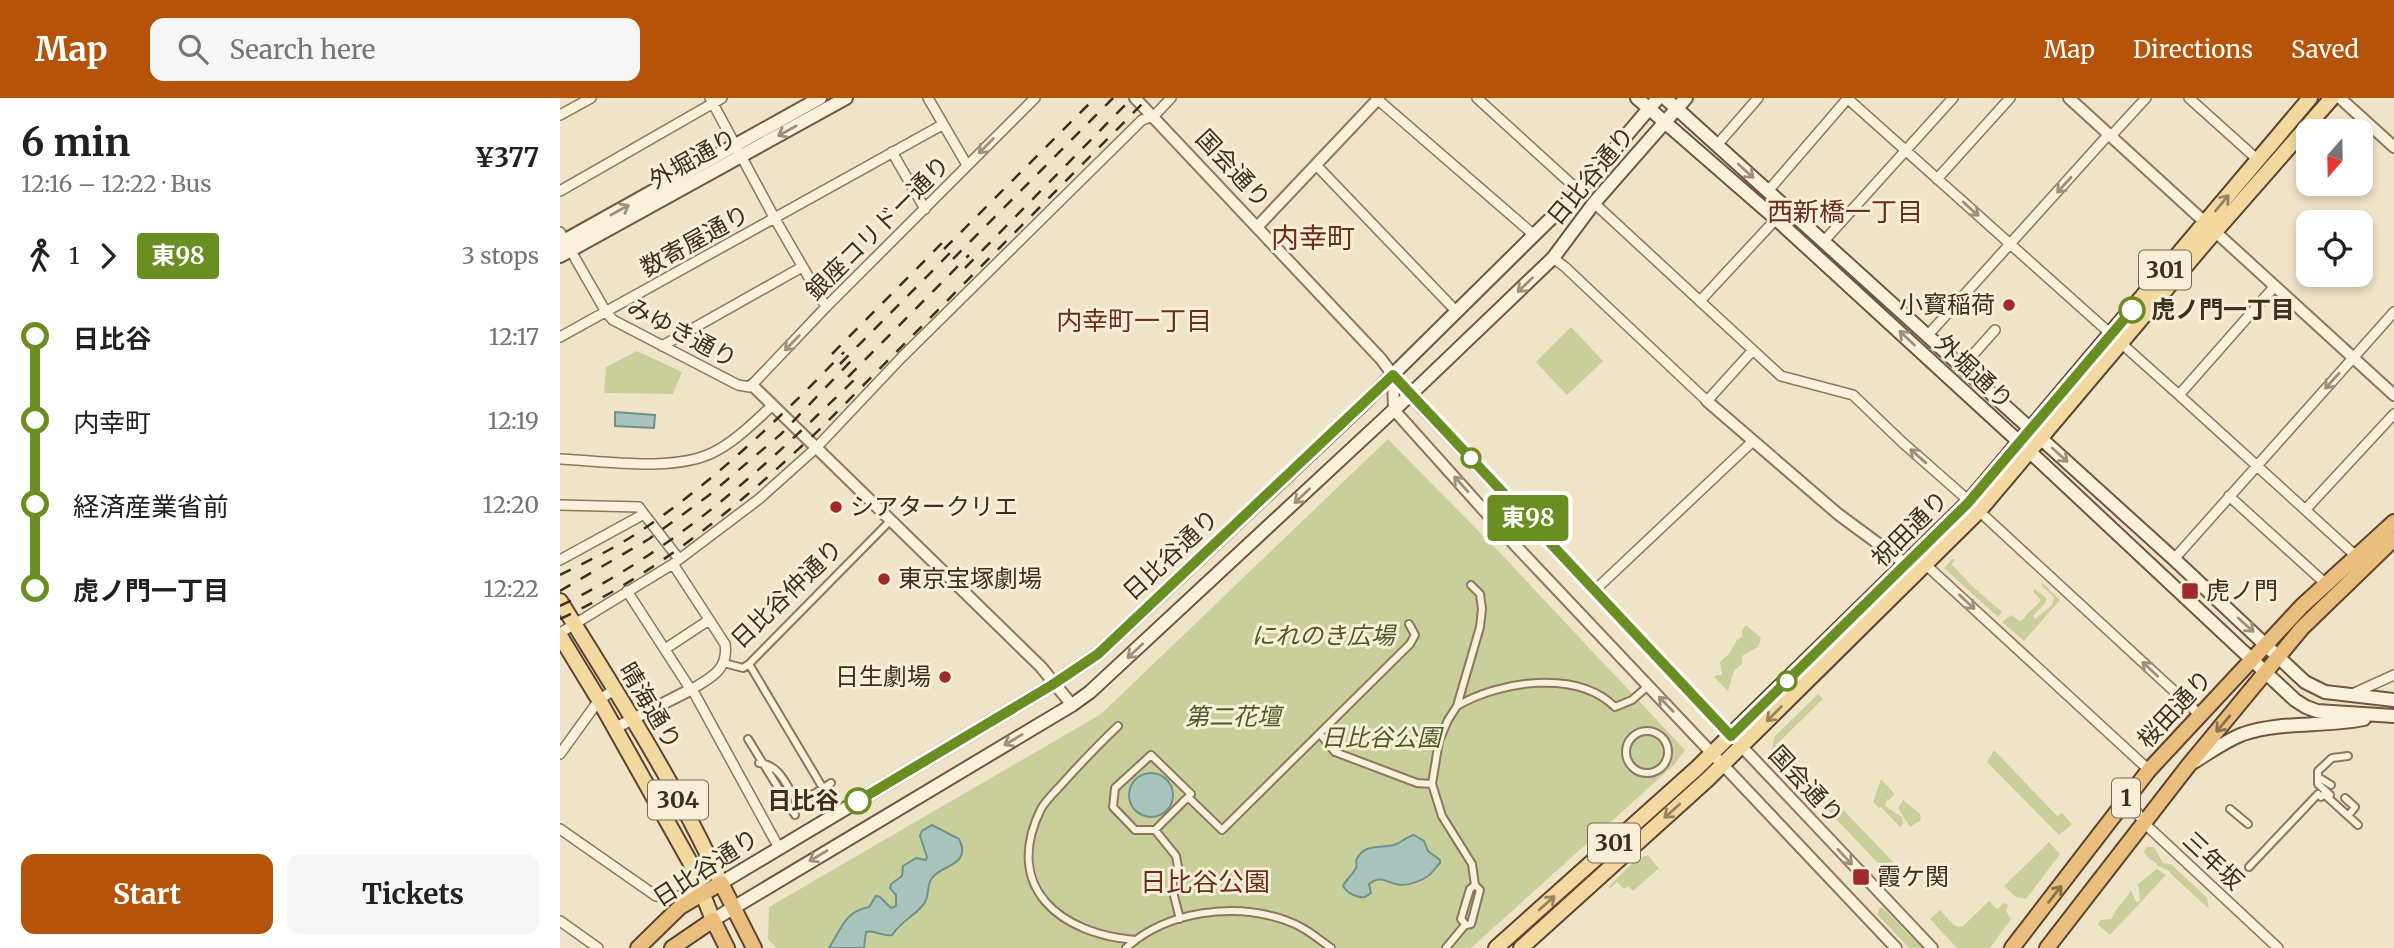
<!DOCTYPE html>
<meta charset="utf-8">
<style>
:root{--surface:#fff;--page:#f6f6f6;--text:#202124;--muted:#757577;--accent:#b45309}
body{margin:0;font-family:Merriweather,"Noto Sans JP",serif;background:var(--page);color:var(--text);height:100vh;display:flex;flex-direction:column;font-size:26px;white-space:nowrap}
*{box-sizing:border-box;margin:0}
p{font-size:23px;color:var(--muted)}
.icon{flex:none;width:38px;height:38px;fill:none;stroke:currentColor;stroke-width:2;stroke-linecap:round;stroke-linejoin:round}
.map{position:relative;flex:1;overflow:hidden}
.details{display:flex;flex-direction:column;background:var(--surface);width:560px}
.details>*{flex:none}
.badge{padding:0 14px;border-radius:5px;font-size:24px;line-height:46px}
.needle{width:46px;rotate:200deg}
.tools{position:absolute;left:1736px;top:21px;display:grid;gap:14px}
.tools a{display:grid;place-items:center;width:77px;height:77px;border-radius:14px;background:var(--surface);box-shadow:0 4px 10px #0003;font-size:35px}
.map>.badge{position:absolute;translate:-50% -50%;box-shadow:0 0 0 4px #fff}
.legs{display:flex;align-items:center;gap:10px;height:77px;padding:0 21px;font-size:23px}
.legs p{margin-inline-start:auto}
.headline{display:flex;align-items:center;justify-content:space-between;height:119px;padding:0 21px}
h1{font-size:38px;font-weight:700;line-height:52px}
.primary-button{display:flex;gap:14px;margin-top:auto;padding:14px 21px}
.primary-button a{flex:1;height:80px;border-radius:14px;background:var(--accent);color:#fff;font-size:28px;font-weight:700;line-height:80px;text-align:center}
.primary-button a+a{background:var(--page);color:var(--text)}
ul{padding:0 21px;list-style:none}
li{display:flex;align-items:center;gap:24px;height:84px;font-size:26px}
li i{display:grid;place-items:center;width:10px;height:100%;margin:0 9px;background:currentColor}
li i::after{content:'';width:18px;height:18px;margin:-9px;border:5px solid;border-radius:50%;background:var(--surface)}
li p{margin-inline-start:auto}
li:first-child i{background:linear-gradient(#0000 50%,currentColor 0)}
li:last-child i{background:linear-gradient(currentColor 50%,#0000 0)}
header{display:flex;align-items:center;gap:42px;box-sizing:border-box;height:98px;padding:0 35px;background:var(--accent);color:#fff}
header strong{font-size:33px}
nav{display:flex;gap:38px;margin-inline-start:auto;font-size:24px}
.search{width:490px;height:63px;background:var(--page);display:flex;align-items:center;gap:18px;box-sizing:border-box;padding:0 24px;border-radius:14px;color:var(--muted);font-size:26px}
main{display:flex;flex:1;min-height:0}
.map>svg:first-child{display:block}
.green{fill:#c9cf9b}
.water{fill:#a9c4bc;stroke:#6f938a;stroke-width:2}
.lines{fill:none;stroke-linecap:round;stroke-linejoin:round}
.pedestrian-casing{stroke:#8d765c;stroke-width:10}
.minor-casing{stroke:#8d765c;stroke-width:12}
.tertiary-casing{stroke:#8d765c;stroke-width:14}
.secondary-casing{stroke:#6f573f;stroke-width:16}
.primary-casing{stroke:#5b4430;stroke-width:18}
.trunk-casing{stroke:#5b4430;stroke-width:18}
.pedestrian{stroke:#faf1dc;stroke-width:6}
.minor{stroke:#faf1dc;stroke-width:9}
.tertiary{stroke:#faf1dc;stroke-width:10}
.secondary{stroke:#faf1dc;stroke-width:12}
.primary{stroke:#f3d9a0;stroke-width:14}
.trunk{stroke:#eabe7c;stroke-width:14}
.rail{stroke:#3d2e20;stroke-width:2.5;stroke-dasharray:12 12;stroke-linecap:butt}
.oneway{stroke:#9c907e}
.oneway2{stroke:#988460}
.oneway3{stroke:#8b6f49}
.line-1-casing{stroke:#fff;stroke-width:16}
.line-1{stroke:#6b8e23;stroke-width:10}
.poi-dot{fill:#9e2a2b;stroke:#f7eed8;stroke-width:2.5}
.stop-1-dot{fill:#fff;stroke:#6b8e23;stroke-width:3.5}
.labels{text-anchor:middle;stroke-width:6;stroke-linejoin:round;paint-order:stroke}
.shield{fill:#f7eed8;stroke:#756857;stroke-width:2}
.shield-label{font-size:23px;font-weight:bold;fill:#3d2e20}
.street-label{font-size:24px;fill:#3d2e20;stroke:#f7eed8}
.poi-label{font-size:24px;fill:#3d2e20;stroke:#f7eed8;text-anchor:start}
.stop-label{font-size:24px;font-weight:bold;fill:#3d2e20;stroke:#f7eed8;text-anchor:start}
.park-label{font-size:24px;font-style:italic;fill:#4d5a26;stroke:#f7eed8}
.neighbourhood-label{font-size:26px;fill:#6b2e1e;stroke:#f7eed8}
.quarter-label{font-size:28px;fill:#6b2e1e;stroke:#f7eed8}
</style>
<header>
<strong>Map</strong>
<div class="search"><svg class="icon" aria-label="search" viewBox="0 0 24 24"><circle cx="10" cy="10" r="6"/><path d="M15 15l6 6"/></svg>Search here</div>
<nav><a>Map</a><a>Directions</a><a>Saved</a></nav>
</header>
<main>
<section class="details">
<div class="headline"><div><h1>6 min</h1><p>12:16 – 12:22 · Bus</p></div><b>¥377</b></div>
<div class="legs"><svg class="icon" aria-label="walk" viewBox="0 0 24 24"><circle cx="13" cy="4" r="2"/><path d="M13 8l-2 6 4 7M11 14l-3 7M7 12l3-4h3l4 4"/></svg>1<svg class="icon" aria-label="forward" viewBox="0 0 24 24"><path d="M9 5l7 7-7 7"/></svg><b class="badge" style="background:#6b8e23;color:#fff">東98</b><p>3 stops</p></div>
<ul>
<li><i style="color:#6b8e23"></i><b>日比谷</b><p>12:17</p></li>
<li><i style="color:#6b8e23"></i><span>内幸町</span><p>12:19</p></li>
<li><i style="color:#6b8e23"></i><span>経済産業省前</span><p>12:20</p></li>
<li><i style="color:#6b8e23"></i><b>虎ノ門一丁目</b><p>12:22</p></li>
</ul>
<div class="primary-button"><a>Start</a><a>Tickets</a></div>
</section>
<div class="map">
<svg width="1834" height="850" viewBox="0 0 1834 850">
<rect width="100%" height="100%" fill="#f0e4c8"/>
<path class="green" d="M1011 229 1043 263 1007 297 976 264Z
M77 253 122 274 113 296 44 295 46 269Z
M828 341 943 458 1125 652 1115 666 911 850H216L208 841 209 809 541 616Z
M1392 461H1395L1392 467 1412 488 1442 514 1438 519 1384 470Z
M1481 484 1500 502 1464 543 1442 524 1451 517 1460 523 1465 520V518L1480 504V501L1473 494 1475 491 1486 500V504L1473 518 1475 521 1492 507 1494 499 1482 488Z
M1186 527 1201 540 1198 549 1182 558V566L1174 573 1168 593 1154 579 1157 577H1162L1160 564 1169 556 1177 542 1182 539V532Z
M1258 596 1263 601 1216 647 1257 693 1253 697 1211 654 1215 638Z
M1434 652 1497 718 1502 715 1512 726 1499 737 1427 664Z
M1321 681 1335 696 1329 702 1327 701 1325 708 1342 719 1343 726 1340 729 1321 709 1319 710 1313 704Z
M1271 699 1336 767 1328 776 1263 707Z
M1343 702 1360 716 1361 722 1350 729 1338 710Z
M1489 744 1500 756 1466 801 1456 799 1444 788Z
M1587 749H1594L1603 765 1611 766 1647 800 1649 811 1611 776 1610 773 1597 768 1596 765 1588 760 1584 753Z
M1088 757 1103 776 1098 771 1073 793 1068 788 1064 791 1057 784 1050 791 1048 789 1077 761Z
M1597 771 1606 777 1550 837 1538 827 1540 822 1552 821C1555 809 1566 803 1571 792L1576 804 1580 803 1578 786Z
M1429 803 1437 811 1444 805 1448 807 1446 813 1451 821 1430 850H1397L1370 821 1380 812 1395 828 1402 829Z
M1319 810H1323L1362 850H1349L1317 816Z"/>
<path class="water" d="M55 314 95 317 94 330 55 328Z
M569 697a22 22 0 1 1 44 0a22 22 0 1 1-44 0Z
M372 727 399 741C412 768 382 766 372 780 367 787 369 795 366 802 361 814 347 819 339 829 336 831 335 834 332 837 322 839 314 831 306 834L304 850H269C282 830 284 814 309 809L316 798 320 799 331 810 336 808V797L330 790 331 786 342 778 343 768 356 760 366 762 367 759 360 738 362 733Z
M854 737 864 743 868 753 880 762V765C876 769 873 774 868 778 861 783 850 787 841 787 827 786 822 776 809 786L811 795 805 799C797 800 787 795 783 788 786 781 793 777 796 770 799 762 793 767 798 759 805 746 822 750 834 747 842 745 845 739 854 737Z"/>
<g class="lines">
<g class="pedestrian-casing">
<path id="pedestrian" d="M911 487 920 496 922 511 920 529 897 608 888 622 879 643 872 686 882 718 912 766 915 787
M164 565 183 570 189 566 331 422
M189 566 270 702
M897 608C939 583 1017 571 1055 609L1072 602 1088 588
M558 628C538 647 520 666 502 686 495 694 486 702 481 711 442 790 501 836 575 842
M1066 654a21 21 0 1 1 42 0a21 21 0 1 1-42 0Z
M760 636 775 654 857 685 872 686
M188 641 235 717
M591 657 631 696 595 732H575L553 709 555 690Z
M199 665C221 667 227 689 238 706L271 685
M1758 679 1771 687
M1770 697 1758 686V673L1772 660 1788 658
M628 699 662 732 850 546 855 537 849 526
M1785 700 1795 709 1788 718
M1670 711 1688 726
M595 732 616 758 618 769 613 783V794L620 821
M1689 769 1758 696 1761 699 1764 696 1798 727
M915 787 920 792 911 826 906 827 901 821 910 791Z
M566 850C607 813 673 804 725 822 743 828 756 839 771 850
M886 850 905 827"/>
</g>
<g class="minor-casing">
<path id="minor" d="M150 0 215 121 266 209
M368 0 407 67
M816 0 974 137
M917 0 1019 93
M1287 0 1619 297 1797 459
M1629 0 1698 62
M0 17 31 0
M1551 38 1586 0
M1157 47 1198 0
M332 54 365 111
M757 68 896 213
M1377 81 1450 0
M0 93 162 0
M1208 93 1288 0
M1034 105 1221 278 1293 297 1342 344 1409 403
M0 134 46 214 53 222 178 287 190 289 266 209 475 0
M1264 143 1393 0
M993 160 1005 169 1147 303 1193 252
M1140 203 1216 121
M1368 237 1549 36
M0 239 382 27
M102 248 242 169
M1402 269 1435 232
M1619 297 1715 188
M0 361C44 363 112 374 152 355 175 344 194 324 213 307
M1669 398 1766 486
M0 407 79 409 84 416 0 462
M1746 411 1834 316
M1419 413 1640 617
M84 416 119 461
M1614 461 1834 214
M113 466 165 546C169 571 151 580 132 591L219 750
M1363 466H1365L1589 672
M1035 492 1192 344
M67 493 131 592
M0 535 113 466 199 401 256 350 342 259 582 22 594 18 611 0
M105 551 149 522
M1792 596 1834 577
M0 656 39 602 55 591
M1567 699 1584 725 1718 850
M0 731 96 798 114 799 134 796
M0 823 38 850"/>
</g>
<g class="tertiary-casing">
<path id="tertiary" d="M575 0 821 261 833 277 864 312 1372 850
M1509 0 1834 297
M1780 0 1834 49
M698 128 819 0
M833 277 834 312 955 447 1336 850
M192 287 481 569 512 607
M1147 303 1278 416 1347 467 1351 466
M55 630 132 591"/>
</g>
<g class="secondary-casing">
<path id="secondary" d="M1077 0 1216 121 1469 353 1735 602 1746 609 1757 613 1834 618
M1105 0 1614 461 1745 584 1765 594 1834 602
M0 145 260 0
M0 158 286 0
M1634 664C1650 654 1665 643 1683 636 1721 623 1764 629 1804 621
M161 785 492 587 538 556 799 310 974 137 1019 93 1098 0
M153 822 512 607 530 594 851 296 993 160 1034 105 1126 0"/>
</g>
<g class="primary-casing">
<path id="primary" d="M0 503C57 595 116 686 161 785
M0 538 39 602 130 764 153 822
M936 850 1137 670 1408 405 1750 0
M961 850 1148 681 1419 413 1646 144 1772 0"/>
</g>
<g class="trunk-casing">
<path id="trunk" d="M78 850 120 809 161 785 194 850
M112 850 153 822 167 850
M1452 850 1589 672 1742 508 1834 424
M1487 850 1628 668 1742 530 1834 441"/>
</g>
<use href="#pedestrian" class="pedestrian"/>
<use href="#minor" class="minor"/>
<use href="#tertiary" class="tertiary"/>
<use href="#secondary" class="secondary"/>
<use href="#primary" class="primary"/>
<use href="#trunk" class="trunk"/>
<path class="rail" d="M384 151 535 0
M393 161 553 0
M405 170 572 0
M272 256 388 139
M280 266 396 149
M288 279 409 157
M0 477C30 462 61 447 88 428 160 378 224 316 284 254
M0 493 89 441 148 398 221 336 291 263
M0 508C119 450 206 368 299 277
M0 521C99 475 182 405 261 330L588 0"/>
</g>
<defs><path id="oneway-shaft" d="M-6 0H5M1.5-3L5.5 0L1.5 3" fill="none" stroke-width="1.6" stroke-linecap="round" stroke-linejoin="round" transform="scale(1.75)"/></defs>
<g class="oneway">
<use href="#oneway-shaft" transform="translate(227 33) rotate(151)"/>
<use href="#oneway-shaft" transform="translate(426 48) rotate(135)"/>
<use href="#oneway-shaft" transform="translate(1186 73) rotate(42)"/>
<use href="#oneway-shaft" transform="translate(1504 87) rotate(132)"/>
<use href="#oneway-shaft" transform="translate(1411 111) rotate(42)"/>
<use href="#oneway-shaft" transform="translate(60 112) rotate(-29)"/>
<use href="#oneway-shaft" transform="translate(965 187) rotate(136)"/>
<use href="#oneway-shaft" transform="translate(1347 240) rotate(-137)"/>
<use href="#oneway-shaft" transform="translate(232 245) rotate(134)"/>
<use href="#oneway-shaft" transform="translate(1772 283) rotate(132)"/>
<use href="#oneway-shaft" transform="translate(1500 357) rotate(42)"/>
<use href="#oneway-shaft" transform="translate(1358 358) rotate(-139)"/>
<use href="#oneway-shaft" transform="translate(901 386) rotate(-132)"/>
<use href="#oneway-shaft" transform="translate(742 398) rotate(136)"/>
<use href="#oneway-shaft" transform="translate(1407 504) rotate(43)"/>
<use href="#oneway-shaft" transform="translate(1686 527) rotate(42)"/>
<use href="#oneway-shaft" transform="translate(575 553) rotate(137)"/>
<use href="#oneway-shaft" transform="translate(1590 571) rotate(-137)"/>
<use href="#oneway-shaft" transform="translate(1106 606) rotate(-134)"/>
<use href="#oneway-shaft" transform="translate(453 642) rotate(149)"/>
<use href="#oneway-shaft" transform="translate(258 758) rotate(149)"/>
<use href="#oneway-shaft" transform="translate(1285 759) rotate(47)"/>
</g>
<g class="oneway2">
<use href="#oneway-shaft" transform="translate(1662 105) rotate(-50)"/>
<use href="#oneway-shaft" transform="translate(1214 616) rotate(135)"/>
<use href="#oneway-shaft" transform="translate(1112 713) rotate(138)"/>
<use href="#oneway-shaft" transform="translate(987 805) rotate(-42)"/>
</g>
<g class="oneway3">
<use href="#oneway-shaft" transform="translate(1663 626) rotate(130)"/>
<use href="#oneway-shaft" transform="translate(1495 796) rotate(-52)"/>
</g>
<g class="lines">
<g class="line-1-casing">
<path id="line-1" d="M298 703 492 587 538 556 833 277 1171 638 1408 405 1572 212"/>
</g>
<use href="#line-1" class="line-1"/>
</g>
<g class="poi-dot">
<circle cx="1449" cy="207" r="7"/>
<circle cx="276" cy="409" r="7"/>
<circle cx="324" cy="481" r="7"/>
<rect x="1621" y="484" width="18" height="18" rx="3.5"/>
<circle cx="385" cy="579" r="7"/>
<rect x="1292" y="770" width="18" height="18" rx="3.5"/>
</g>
<g class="stop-1-dot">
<circle cx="1572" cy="212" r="12"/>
<circle cx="911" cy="360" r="9"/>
<circle cx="1227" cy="583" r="9"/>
<circle cx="298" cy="703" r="12"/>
</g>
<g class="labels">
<g class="shield">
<rect x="1579" y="152.5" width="52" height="39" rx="5"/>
<rect x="1552" y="680.5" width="28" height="39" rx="5"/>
<rect x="88" y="682.5" width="60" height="39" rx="5"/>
<rect x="1028" y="725.5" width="52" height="39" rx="5"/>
</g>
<g class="shield-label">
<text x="1605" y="180">301</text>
<text x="1566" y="708">1</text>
<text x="118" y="710">304</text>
<text x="1054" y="753">301</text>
</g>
<g class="street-label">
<text transform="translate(133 61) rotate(-29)" y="8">外堀通り</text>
<text transform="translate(673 71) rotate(47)" y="8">国会通り</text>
<text transform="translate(1031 78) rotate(-50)" y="8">日比谷通り</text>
<text transform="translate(318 130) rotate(-45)" y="8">銀座コリドー通り</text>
<text transform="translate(135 143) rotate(-29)" y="8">数寄屋通り</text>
<text transform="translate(122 235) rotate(28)" y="8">みゆき通り</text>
<text transform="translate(1414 274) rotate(43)" y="8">外堀通り</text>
<text transform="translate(1350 431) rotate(-45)" y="8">祝田通り</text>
<text transform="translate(611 457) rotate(-43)" y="8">日比谷通り</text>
<text transform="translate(227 496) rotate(-44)" y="8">日比谷仲通り</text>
<text transform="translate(90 608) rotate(59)" y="8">晴海通り</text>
<text transform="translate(1615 611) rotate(-47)" y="8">桜田通り</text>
<text transform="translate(1246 687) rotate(47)" y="8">国会通り</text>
<text transform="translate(1653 763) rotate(43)" y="8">三年坂</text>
<text transform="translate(146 770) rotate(-33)" y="8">日比谷通り</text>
</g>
<g class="poi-label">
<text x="1435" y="215" text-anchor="end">小寳稲荷</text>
<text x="290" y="417">シアタークリエ</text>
<text x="338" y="489">東京宝塚劇場</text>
<text x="1646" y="501">虎ノ門</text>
<text x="371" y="587" text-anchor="end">日生劇場</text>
<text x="1317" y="787">霞ケ関</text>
</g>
<g class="stop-label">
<text x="1591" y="220">虎ノ門一丁目</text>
<text x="279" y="711" text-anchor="end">日比谷</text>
</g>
<g class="park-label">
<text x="763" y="546">にれのき広場</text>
<text x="673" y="627">第二花壇</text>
<text x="821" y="648">日比谷公園</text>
</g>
<g class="neighbourhood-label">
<text x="1285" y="123">西新橋一丁目</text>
<text x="574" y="232">内幸町一丁目</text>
<text x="645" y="793">日比谷公園</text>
</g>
<g class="quarter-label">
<text x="753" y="150">内幸町</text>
</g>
</g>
</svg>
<div class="tools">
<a><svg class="needle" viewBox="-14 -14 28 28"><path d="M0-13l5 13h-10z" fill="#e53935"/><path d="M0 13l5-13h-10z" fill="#757577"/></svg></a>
<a><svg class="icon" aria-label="locate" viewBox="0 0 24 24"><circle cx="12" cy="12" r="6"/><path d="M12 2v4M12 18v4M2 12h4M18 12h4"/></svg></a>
</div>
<b class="badge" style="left:968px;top:420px;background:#6b8e23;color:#fff">東98</b>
</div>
</main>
